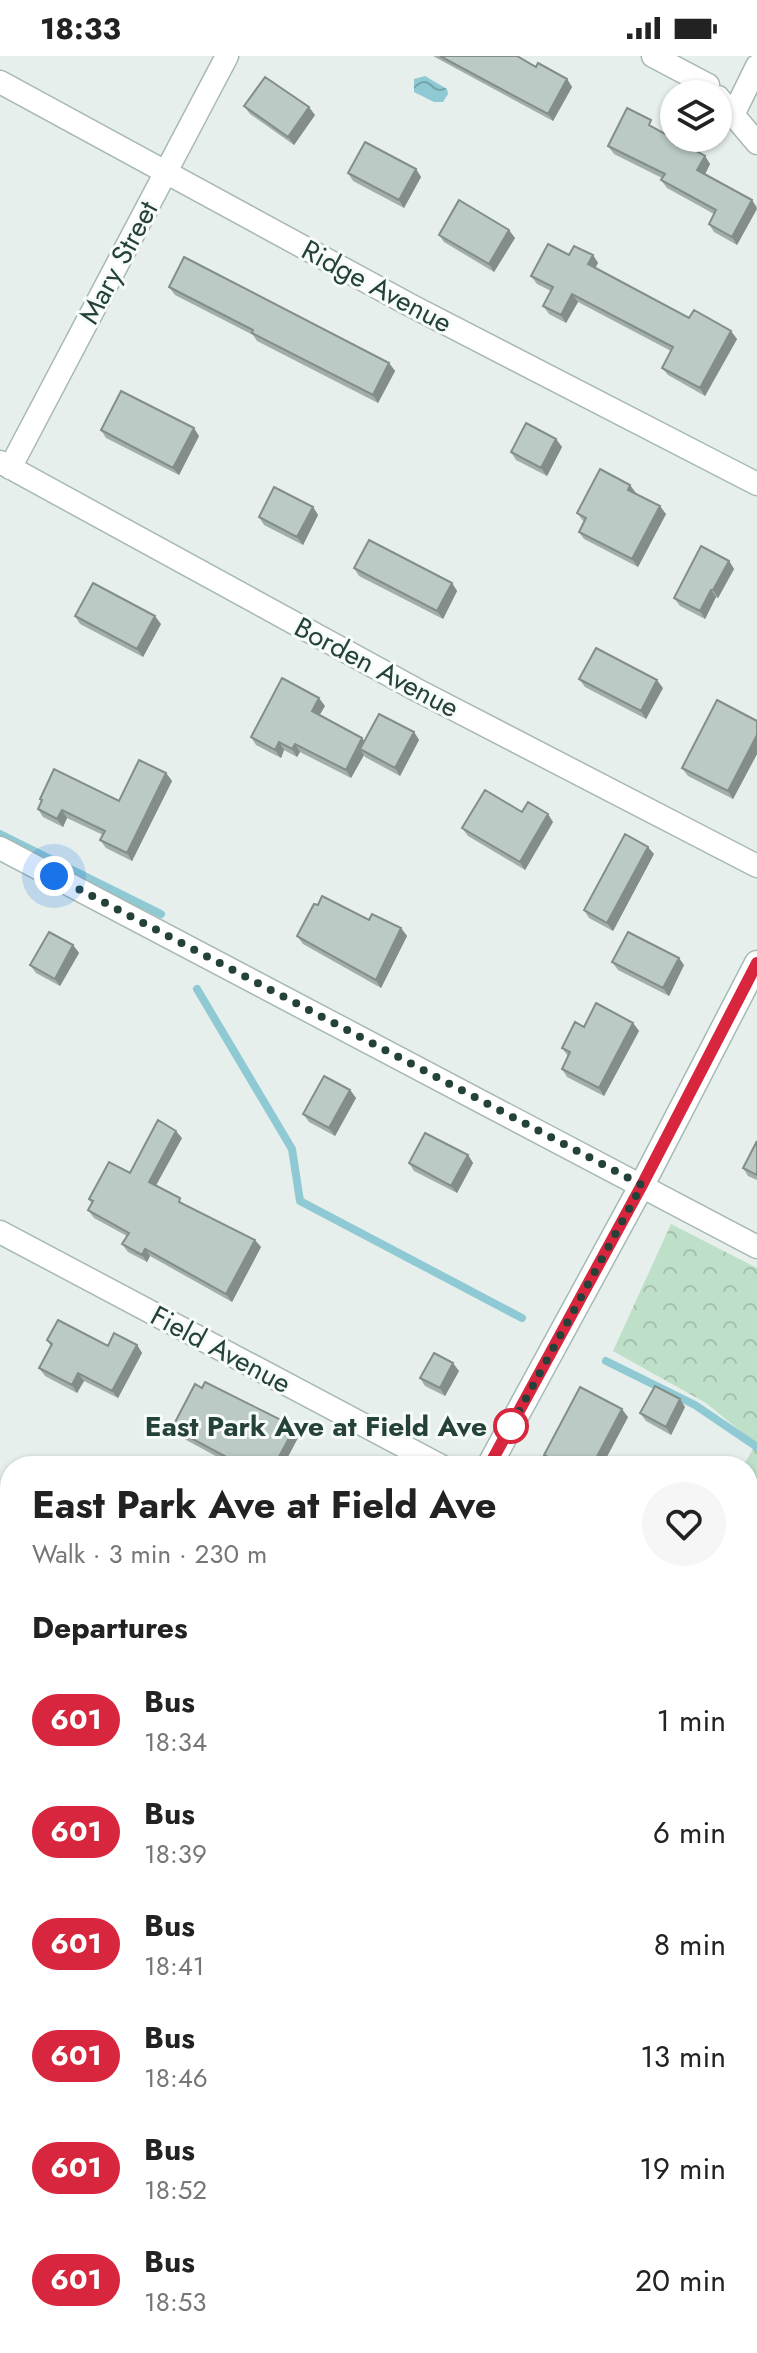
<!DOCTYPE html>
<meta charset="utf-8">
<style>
:root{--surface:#fff;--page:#f6f6f6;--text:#222;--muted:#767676}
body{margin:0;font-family:Jost,sans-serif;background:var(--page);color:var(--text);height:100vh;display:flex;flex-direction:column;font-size:30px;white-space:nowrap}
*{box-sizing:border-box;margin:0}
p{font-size:26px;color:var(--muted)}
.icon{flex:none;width:44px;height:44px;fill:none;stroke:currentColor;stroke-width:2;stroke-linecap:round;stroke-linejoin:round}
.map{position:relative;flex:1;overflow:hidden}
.sheet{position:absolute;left:0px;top:1400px;width:758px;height:898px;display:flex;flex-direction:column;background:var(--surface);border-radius:32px 32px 0 0;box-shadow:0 2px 6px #0004}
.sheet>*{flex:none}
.badge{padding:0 16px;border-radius:26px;font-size:28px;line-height:52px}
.buttons{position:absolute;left:660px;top:24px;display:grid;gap:16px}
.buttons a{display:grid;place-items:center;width:72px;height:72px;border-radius:50%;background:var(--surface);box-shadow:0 2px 6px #0004;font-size:40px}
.you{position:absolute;width:40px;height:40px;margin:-20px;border:6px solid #fff;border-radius:50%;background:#1a73e8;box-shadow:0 0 0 12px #1a73e833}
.map>.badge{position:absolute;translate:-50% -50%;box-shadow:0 0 0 4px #fff}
h2{padding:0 32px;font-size:30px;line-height:72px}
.round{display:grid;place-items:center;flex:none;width:84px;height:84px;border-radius:42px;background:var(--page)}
.head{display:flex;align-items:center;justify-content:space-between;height:136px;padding:0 32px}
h1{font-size:38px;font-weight:700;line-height:60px}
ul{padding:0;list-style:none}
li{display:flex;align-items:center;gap:24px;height:112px;padding:0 32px}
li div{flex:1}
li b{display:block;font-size:30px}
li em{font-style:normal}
li .badge{min-width:88px;font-weight:700;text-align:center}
.status{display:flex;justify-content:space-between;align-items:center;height:56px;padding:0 40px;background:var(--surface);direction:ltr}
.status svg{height:22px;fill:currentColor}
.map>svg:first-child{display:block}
.built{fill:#d4dfda}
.forest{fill:url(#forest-crowns)}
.water{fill:url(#water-waves)}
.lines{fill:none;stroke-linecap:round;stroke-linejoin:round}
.stream{stroke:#8ec9d4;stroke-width:8}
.street-casing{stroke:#a8b8b2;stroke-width:25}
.secondary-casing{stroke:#a4bbb3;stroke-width:27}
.path{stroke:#86b3a5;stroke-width:5;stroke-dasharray:4 6;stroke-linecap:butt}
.street{stroke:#fff;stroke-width:22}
.secondary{stroke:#fff;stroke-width:24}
.wall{fill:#a1aea9}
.shaded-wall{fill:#838d89}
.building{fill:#bbcac4;stroke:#838d89;stroke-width:2}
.line-casing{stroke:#fff;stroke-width:18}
.line{stroke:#d7263d;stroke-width:12}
.walk{stroke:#24423a;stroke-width:8;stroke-dasharray:0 14.4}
.stop-dot{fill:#fff;stroke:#d7263d;stroke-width:4}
.labels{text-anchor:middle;stroke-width:6;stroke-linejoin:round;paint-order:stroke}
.street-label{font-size:28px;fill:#24423a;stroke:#f7fbf9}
.stop-label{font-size:28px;font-weight:bold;fill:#24423a;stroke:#f7fbf9;text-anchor:end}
</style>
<div class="status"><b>18:33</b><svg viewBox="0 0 49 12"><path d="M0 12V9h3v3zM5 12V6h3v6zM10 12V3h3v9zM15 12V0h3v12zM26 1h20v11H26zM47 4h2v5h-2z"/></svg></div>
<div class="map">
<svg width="757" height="2297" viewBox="0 0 757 2297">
<defs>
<pattern id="forest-crowns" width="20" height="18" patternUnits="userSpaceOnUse" patternTransform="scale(2)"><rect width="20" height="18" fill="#bfe0c8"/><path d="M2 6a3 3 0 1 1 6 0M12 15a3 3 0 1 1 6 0" fill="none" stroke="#a4c1ad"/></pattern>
<pattern id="water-waves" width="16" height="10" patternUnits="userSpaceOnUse" patternTransform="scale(2)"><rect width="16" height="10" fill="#8ec9d4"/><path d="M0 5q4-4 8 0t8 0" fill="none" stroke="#74a5ad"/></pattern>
</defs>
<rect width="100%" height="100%" fill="#e6efeb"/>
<path class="built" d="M748 1987 757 1992V2297H51L56 2288H748Z"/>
<path class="forest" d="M671 1168 757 1212V1557L748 1552V1410H743L756 1388 706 1347 613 1295Z"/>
<path class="water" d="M425 20 447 33 448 38 443 46H434L414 36V23Z"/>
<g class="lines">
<path class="stream" d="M0 778 161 858
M197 933 292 1093 300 1145 522 1262
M606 1305 695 1349 757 1391"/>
<g class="street-casing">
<path id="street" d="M653 0 708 29
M0 26 408 248 757 428
M718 41 757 87
M733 59 757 10
M0 406 415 633 757 810
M10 412 227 0
M0 792 757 1191
M0 1176 441 1410
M0 1558 10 1563
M748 1580 757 1585
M0 1942 10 1947
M748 1959 757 1964"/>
</g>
<g class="secondary-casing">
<path id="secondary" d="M489 1410 642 1129 757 907
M21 2297 26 2288"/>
</g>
<path class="path" d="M320 2288 321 2297
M582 2297 586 2288"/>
<use href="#street" class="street"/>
<use href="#secondary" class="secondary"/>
</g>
<path class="wall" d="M433 0H517L536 11 567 23 572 31 553 65Z
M244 50 315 59 294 89 250 58Z
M657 72 656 73 705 100 710 108 705 118 752 144 757 151 737 189 714 176 709 168 714 158 667 132 661 124 662 122 614 98 608 90Z
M416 113 421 121 404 152 353 125 348 117Z
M439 179 515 182 494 216 444 186Z
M569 199H593L598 207 595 212 689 262 737 283 705 340 668 319 662 312 671 295 578 246 566 267 549 258 543 250 551 235 537 228 531 220Z
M169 231 389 307 395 315 378 347 257 285 253 279 175 239Z
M101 374 199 380 179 419 106 382Z
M556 383 562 391 547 420 516 404 511 396Z
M636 437 635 438 666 458 638 511 584 483 579 476 584 466 577 457Z
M313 451 318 459 303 489 264 469 259 461Z
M729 505 734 513 718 542 716 541 705 563 680 550 674 542Z
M354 512 452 527 457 535 443 563 359 520Z
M75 560 161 568 143 601 80 568Z
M579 623 663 632 646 663 585 631Z
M325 650 319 660 364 685 414 676 419 684 400 720 365 701 364 699 351 722 300 696 297 701 284 694 281 702 256 689 251 681Z
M757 665V698L733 743 688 720 682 712Z
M166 717 172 725 132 805 106 792 100 784 103 779 67 762 63 771 43 761 38 753 42 745 40 743 119 745Z
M522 756 553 766 525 814 468 780 462 772Z
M654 798 613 875 589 862 584 854Z
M369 864 401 872 407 880 381 932 303 888 297 880Z
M73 889 79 897 60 930 36 917 30 909Z
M612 906 684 909 669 940 618 914Z
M633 967 639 975 604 1040 567 1021 562 1013 568 1000 562 992 584 971Z
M350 1034 356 1042 335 1080 309 1066 303 1058Z
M182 1082 156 1129 185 1149 261 1191 232 1246 150 1200 147 1206 128 1196 122 1188 127 1180 94 1162 88 1154 92 1148 89 1143Z
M757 1085V1124L748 1120 743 1112Z
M468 1099 473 1107 457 1137 414 1115 409 1107Z
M47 1284 108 1290 137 1289 142 1297 118 1342 84 1325 77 1337 45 1320 39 1312 51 1290Z
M459 1315 445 1340 425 1330 420 1322Z
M202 1332 295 1371 300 1378 283 1410H234L177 1379 172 1372Z
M685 1351 671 1379 646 1365 640 1357Z
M628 1361 602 1410H556L550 1407 544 1399Z
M0 1431 8 1435 10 1433V1516L0 1510Z
M0 1620 7 1666 0 1662Z
M0 1811 10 1816V1859L0 1854Z"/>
<path class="shaded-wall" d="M567 23 572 31 553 65 548 58Z
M309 51 315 59 294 89 288 81Z
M705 100 710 108 703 122 697 114Z
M416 113 421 121 404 152 399 144Z
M752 144 757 153 737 189 732 181Z
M509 174 515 182 494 216 489 208Z
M593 199 598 207 593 216 588 208Z
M572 238 578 246 566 267 561 259Z
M731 275 737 283 705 340 700 332Z
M389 307 395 315 378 347 373 339Z
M194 372 199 380 179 419 173 412Z
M556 383 562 391 547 420 541 412Z
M630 429 636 437 633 442 628 434Z
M660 450 666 458 638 511 632 503Z
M313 451 318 459 303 489 297 481Z
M729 505 734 513 718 542 713 534Z
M452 527 457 535 443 563 437 555Z
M711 534 716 541 705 563 700 555Z
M155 560 161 568 143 601 137 593Z
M657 624 663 632 646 663 641 655Z
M319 642 325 650 317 663 312 655Z
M414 676 419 684 400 720 395 712Z
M757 679V698L733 743 728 735Z
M362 682 368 690 360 693 364 699 351 722 346 714Z
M279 686 284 694 281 702 275 694Z
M295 688 300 696 297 701 292 693Z
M166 717 172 725 132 805 127 797Z
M62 754 67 762 63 771 57 763Z
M548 758 553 766 525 814 520 806Z
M648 791 654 798 613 875 607 867Z
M401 872 407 880 381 932 376 924Z
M73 889 79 897 60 930 55 923Z
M679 902 684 909 669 940 663 932Z
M633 967 639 975 604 1040 599 1032Z
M350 1034 356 1042 335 1080 329 1072Z
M176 1075 182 1082 154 1133 149 1126Z
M468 1099 473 1107 457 1137 451 1130Z
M255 1184 261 1191 232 1246 226 1238Z
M145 1193 150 1200 147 1206 142 1199Z
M137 1289 142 1297 118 1342 112 1335Z
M453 1307 459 1315 445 1340 440 1332Z
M78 1317 84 1325 77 1337 72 1329Z
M680 1343 685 1351 671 1379 666 1371Z
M622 1353 628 1361 602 1410H592Z
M295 1371 300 1378 283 1410H274Z
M10 1642V1660L7 1666 2 1658Z
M752 1652 757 1661 748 1678V1660Z
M0 2026 5 2033 0 2043Z
M10 2140V2157L3 2152Z
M10 2159V2176L4 2186 0 2180V2176Z
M563 2288H576L572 2297H558Z"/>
<path class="building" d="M440 0H517L536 11 538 7 567 23 548 58Z
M265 21 309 51 288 81 244 50Z
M627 52 651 64 649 69 705 100 697 114 752 144 732 181 709 168 716 154 661 124 665 118 608 90Z
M365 86 416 113 399 144 348 117Z
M459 144 509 174 489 208 439 179Z
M548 188 569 199 574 190 593 199 588 208 689 262 694 254 731 275 700 332 662 312 673 291 572 238 561 259 543 250 553 231 531 220Z
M184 201 389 307 373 339 252 277 253 274 169 231Z
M121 335 194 372 173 412 101 374Z
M526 367 556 383 541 412 511 396Z
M600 413 630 429 628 434 660 450 632 503 579 476 586 462 577 457Z
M274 431 313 451 297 481 259 461Z
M369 484 452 527 437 555 354 512Z
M701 490 729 505 713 534H711L700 555 674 542Z
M93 527 155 560 137 593 75 560Z
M596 592 657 624 641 655 579 623Z
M282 622 319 642 312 655 362 682 346 714 295 688 292 693 279 686 275 694 251 681Z
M717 644 757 665V679L728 735 682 712Z
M379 658 414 676 395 712 360 693Z
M139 704 166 717 127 797 100 784 105 775 62 754 57 763 38 753 42 744 40 743 54 713 119 745Z
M485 734 522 756 528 746 548 758 520 806 462 772Z
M625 778 648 791 607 867 584 854Z
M322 840 369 864 372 858 401 872 376 924 297 880 314 848 318 849Z
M49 876 73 889 55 923 30 909Z
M628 876 679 902 663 932 612 906Z
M596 947 633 967 599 1032 562 1013 570 996 562 992 575 966 584 971Z
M324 1020 350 1034 329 1072 303 1058Z
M158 1064 176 1075 149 1126 180 1142 179 1146 255 1184 226 1238 145 1193 142 1199 122 1188 129 1177 88 1154 93 1145 89 1143 109 1106 130 1117Z
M425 1077 468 1099 451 1130 409 1107Z
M757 1085V1119L743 1112Z
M58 1264 108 1290 114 1277 137 1289 112 1335 78 1317 72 1329 39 1312 52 1288 47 1284Z
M434 1297 453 1307 440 1332 420 1322Z
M205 1326 295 1371 274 1410H243L172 1372 195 1328 202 1332Z
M655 1330 680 1343 666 1371 640 1357Z
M580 1331 622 1353 592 1410H566L544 1399Z
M0 1431 8 1435 10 1433V1511L0 1506Z
M0 1620 10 1625V1642L2 1658 0 1657Z
M0 1811 10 1816V1854L0 1849Z
M10 2075V2140L3 2152 10 2156V2159L0 2176V2093Z
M318 2288H563L558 2297H321Z"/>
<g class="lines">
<g class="line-casing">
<path id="line" d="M489 1410 642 1129 757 907"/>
</g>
<use href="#line" class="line"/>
<path class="walk" d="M54 820 642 1129 511 1370"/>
</g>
<circle class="stop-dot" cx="511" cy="1370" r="16"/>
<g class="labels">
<g class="street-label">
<text transform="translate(118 206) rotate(-62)" y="10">Mary Street</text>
<text transform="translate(377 230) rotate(28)" y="10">Ridge Avenue</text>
<text transform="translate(377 611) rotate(28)" y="10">Borden Avenue</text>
<text transform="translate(221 1293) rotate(28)" y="10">Field Avenue</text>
</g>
<g class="stop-label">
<text x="487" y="1380">East Park Ave at Field Ave</text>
</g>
</g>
</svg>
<div class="buttons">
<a><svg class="icon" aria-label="layers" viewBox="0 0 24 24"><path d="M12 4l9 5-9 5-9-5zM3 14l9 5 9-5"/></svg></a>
</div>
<div class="you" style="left:54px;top:820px"></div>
<section class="sheet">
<div class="head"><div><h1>East Park Ave at Field Ave</h1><p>Walk · 3 min · 230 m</p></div><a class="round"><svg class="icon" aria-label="heart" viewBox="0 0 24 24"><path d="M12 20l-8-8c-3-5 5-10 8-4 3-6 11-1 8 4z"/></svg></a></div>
<h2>Departures</h2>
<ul>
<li><span class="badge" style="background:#d7263d;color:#fff">601</span><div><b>Bus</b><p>18:34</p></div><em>1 min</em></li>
<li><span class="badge" style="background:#d7263d;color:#fff">601</span><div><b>Bus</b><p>18:39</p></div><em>6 min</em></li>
<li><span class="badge" style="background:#d7263d;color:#fff">601</span><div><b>Bus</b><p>18:41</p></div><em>8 min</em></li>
<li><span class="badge" style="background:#d7263d;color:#fff">601</span><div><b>Bus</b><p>18:46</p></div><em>13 min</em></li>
<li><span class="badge" style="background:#d7263d;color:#fff">601</span><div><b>Bus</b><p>18:52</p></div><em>19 min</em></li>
<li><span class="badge" style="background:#d7263d;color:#fff">601</span><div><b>Bus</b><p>18:53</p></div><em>20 min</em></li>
</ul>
</section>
</div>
